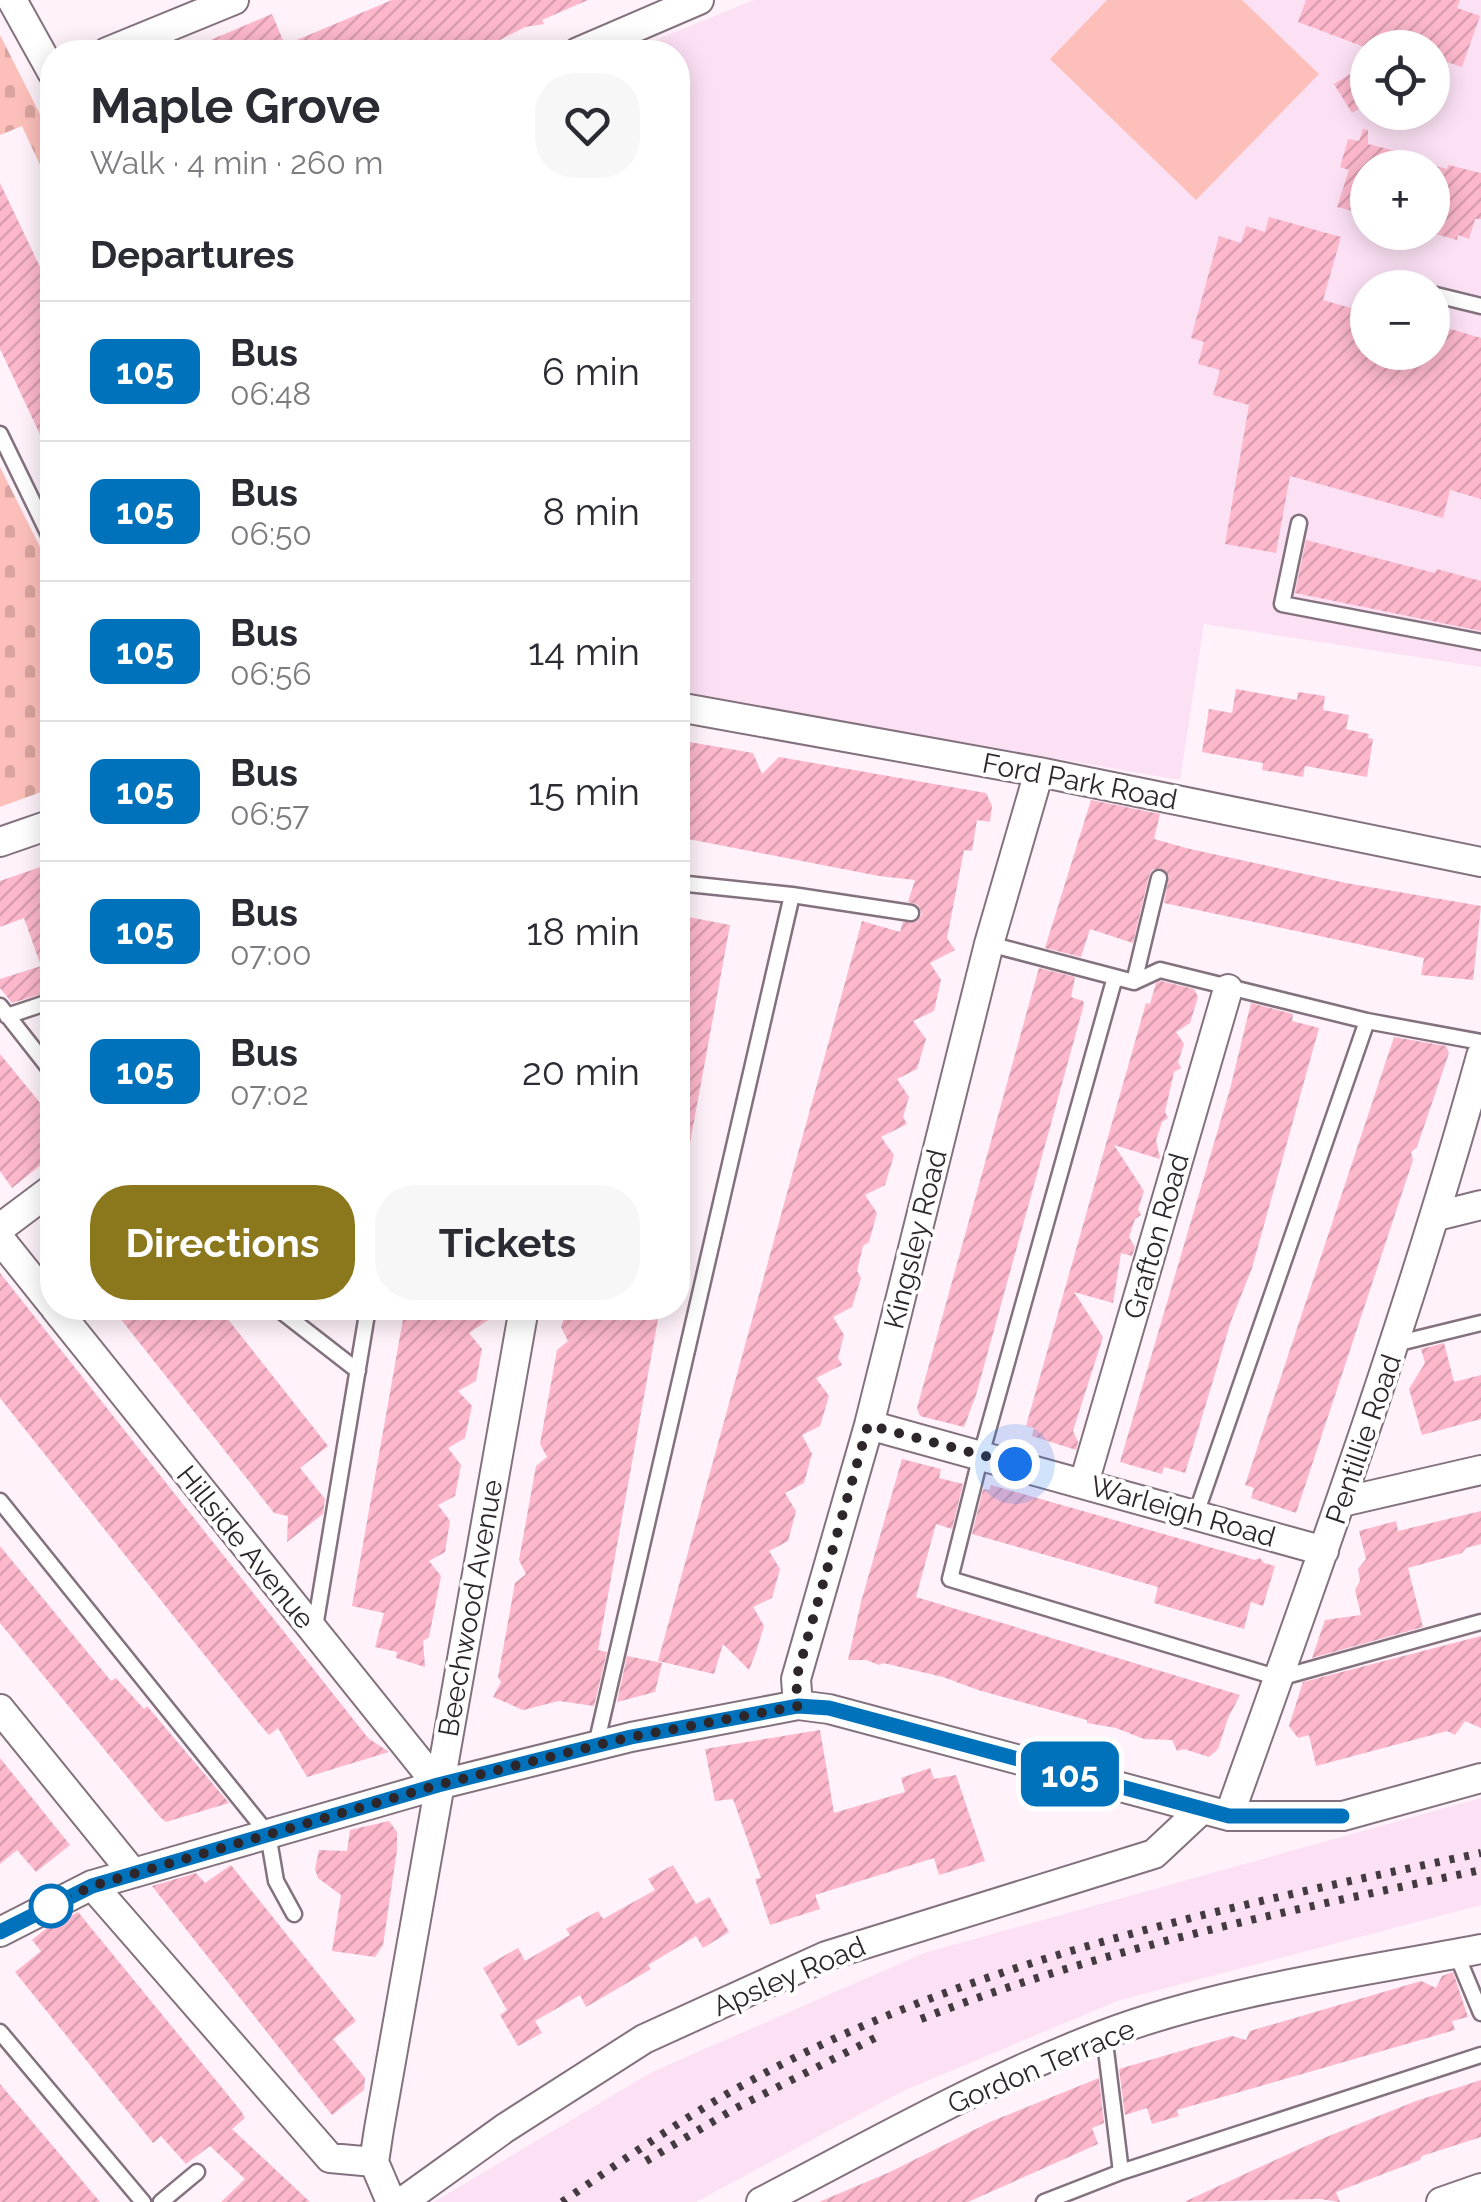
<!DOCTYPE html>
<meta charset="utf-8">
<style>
:root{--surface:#fff;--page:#f7f7f7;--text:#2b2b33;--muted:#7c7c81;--line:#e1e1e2;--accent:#8c781c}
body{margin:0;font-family:Raleway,sans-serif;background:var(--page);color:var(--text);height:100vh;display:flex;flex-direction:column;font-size:38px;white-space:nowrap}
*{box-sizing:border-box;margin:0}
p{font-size:32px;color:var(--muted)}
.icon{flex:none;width:55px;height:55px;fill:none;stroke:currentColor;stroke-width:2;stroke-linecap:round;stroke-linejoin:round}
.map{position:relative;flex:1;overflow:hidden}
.details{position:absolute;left:40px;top:40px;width:650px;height:1280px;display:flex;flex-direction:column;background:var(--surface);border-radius:40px;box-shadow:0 5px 25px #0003}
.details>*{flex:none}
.badge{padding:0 20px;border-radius:15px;font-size:35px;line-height:65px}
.controls{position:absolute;left:1350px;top:30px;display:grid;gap:20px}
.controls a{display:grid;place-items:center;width:100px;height:100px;border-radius:50%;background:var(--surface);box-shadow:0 5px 25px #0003;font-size:50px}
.you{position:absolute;width:50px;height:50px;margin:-25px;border:8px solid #fff;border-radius:50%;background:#1a73e8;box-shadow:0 0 0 15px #1a73e833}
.map>.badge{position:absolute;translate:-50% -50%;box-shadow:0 0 0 5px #fff}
h2{padding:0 50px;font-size:38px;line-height:90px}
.round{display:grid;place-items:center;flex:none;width:105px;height:105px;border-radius:40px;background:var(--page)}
.summary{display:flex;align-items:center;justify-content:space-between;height:170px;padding:0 50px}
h1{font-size:48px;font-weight:700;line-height:75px}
.cta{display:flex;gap:20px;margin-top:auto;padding:20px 50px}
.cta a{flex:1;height:115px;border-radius:40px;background:var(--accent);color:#fff;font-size:40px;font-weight:700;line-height:115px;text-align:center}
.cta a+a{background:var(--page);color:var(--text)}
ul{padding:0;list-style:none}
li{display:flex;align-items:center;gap:30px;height:140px;padding:0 50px;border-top:2px solid var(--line)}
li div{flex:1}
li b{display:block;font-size:38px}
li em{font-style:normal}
li .badge{min-width:110px;font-weight:700;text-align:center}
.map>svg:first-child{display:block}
.built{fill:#fce1f4;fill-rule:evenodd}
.grass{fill:#fdbfba}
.cemetery{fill:url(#cemetery-stones)}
.building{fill:url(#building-hatch)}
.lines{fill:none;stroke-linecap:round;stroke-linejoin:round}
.service-casing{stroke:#83727e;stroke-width:19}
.minor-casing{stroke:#83727e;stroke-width:32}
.service{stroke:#fff;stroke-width:14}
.minor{stroke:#fff;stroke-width:28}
.rail{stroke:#433b41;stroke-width:8;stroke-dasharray:5 10;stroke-linecap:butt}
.line-casing{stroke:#fff;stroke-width:22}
.line{stroke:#0072bc;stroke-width:15}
.walk{stroke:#2d262b;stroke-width:10;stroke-dasharray:0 18}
.stop-dot{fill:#fff;stroke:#0072bc;stroke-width:5}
.labels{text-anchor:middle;stroke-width:8;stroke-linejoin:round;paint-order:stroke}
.street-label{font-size:28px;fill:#2d262b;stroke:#fff}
</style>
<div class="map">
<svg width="1481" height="2202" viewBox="0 0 1481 2202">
<defs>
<pattern id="cemetery-stones" width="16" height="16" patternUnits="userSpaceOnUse" patternTransform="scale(2.5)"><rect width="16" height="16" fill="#fdbfba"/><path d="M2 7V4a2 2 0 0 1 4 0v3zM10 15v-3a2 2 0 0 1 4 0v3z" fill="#d9a4a0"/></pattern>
<pattern id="building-hatch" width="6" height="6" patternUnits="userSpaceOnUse" patternTransform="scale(2.5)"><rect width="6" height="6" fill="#fdb8cc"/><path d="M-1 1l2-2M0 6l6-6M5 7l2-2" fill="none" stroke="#d99eaf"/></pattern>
</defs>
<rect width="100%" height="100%" fill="#fff2fb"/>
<path class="built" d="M754 0H1481V667L1204 624 1180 780 678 693V52H626ZM1368 48H1432V112H1368ZM1368 168H1432V232H1368ZM1368 288H1432V352H1368Z
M1481 1798V1905L1117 2001 903 2091 696 2202H434L652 2072 924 1953Z"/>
<path class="grass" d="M1107 0H1242L1319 74 1196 200 1050 59Z"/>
<path class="cemetery" d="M0 35 52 138V160L40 165 22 126 0 135Z
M0 467 52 571V788L0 807Z"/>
<path class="building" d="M392 0H588L542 20 544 24 525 27 488 46 465 52H182L272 14 285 45Z
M1306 0H1460L1457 8 1480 16 1462 67 1432 57V48H1367L1298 22Z
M1368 63V103L1352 113 1334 84Z
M1363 129 1368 130V144L1427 159 1426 168H1368V215L1337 207 1349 170 1340 167 1348 139 1359 141Z
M1432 165 1447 169 1448 165 1481 173V219H1475L1469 239 1458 235 1457 240 1432 233Z
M0 183 52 292V460L0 349Z
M1269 217 1341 237 1323 300 1368 313V352H1432V330L1441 333 1444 327 1481 338V499L1450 490 1443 518 1290 476 1276 553 1225 544 1249 405 1213 395 1220 370 1198 364 1204 342 1191 338 1219 236 1241 243 1246 226 1265 232Z
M1306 540 1435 573 1437 569 1481 581V631L1295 593Z
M1236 689 1297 700 1298 692 1325 696 1323 710 1349 715 1346 729 1369 734 1368 738 1373 739 1367 777 1305 766 1303 777 1262 770 1263 763 1202 752 1209 709 1232 713Z
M678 740 753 753 762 774 779 757 986 793 992 806 990 822 977 820 972 851 964 850 947 938 955 950 930 963 941 980 934 1011 913 1021 926 1039 917 1069 897 1079 909 1097 903 1117 907 1124 881 1137 894 1155 885 1185 865 1195 877 1213 869 1242 863 1246 857 1271 861 1278 852 1307 833 1317 844 1335 838 1358 842 1365 816 1378 829 1396 820 1426 802 1435 812 1454 804 1483 785 1493 796 1511 788 1541 769 1551 780 1569 772 1598 753 1607 764 1626 756 1652 749 1670 723 1644 714 1674 658 1661 862 921 900 932 903 922H916L922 914 918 905 908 902 915 880 879 876 678 837Z
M1091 800 1160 814 1154 839 1190 849 1346 883 1481 906 1473 980 1421 975 1424 958 1164 903 1169 876 1160 868 1152 870 1149 876 1133 943 1090 929 1081 957 1045 948Z
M52 863V991L12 1003 0 988V979L41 966 24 918 0 927V881Z
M678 915 730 925 690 1143 678 1142Z
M1039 968 1075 977 1071 997 1083 1001 1084 1004 976 1395 964 1427 920 1416 917 1408Z
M1161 981 1194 989 1198 997 1190 1023 1176 1032 1184 1044 1178 1062 1181 1068 1174 1072 1165 1112 1168 1118 1162 1122 1156 1140 1160 1159 1114 1145 1144 1191 1138 1209 1141 1215 1135 1219 1129 1237 1135 1247 1132 1256 1121 1253 1113 1303 1074 1292 1103 1337 1073 1431 1078 1442 1076 1450 1032 1436 1034 1428 1026 1426 1146 1003 1150 1004 1156 983Z
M1251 1003 1293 1014 1292 1021 1319 1028 1252 1268 1231 1321 1185 1473 1164 1467 1162 1474 1120 1462 1230 1089Z
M1394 1037 1446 1046 1449 1053 1417 1147 1411 1152 1413 1160 1296 1513 1251 1498 1254 1488 1245 1485Z
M0 1054 41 1104 52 1095V1156L12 1188 0 1171Z
M0 1273 368 1738 389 1752 307 1777 278 1728 269 1735 257 1721 0 1398Z
M112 1308H219L328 1446 300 1468 325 1499 323 1514 287 1542 288 1516 274 1513Z
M405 1308H506L469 1333 482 1349 476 1381 458 1391 472 1406 465 1438 448 1448 461 1465 455 1496 438 1505 450 1521 445 1552 429 1561 441 1576 429 1637 423 1641 425 1667 396 1658 397 1652 375 1647 384 1613 352 1606Z
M567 1308H660L598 1650 607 1652 594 1706 559 1701 523 1710 493 1697 501 1682 498 1677 515 1583 526 1574 519 1560 536 1466 547 1457 540 1444 557 1350 568 1341 561 1327Z
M1444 1343 1454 1382 1481 1375V1419L1422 1435 1409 1389 1425 1363 1421 1349Z
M902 1459 941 1469 939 1478 963 1484 952 1529 936 1524 916 1597 1240 1695 1228 1718 1218 1749 1209 1757 1184 1749 1177 1751 1172 1740 1144 1739 1116 1728 1087 1723V1720L978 1690 943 1677 883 1663 879 1665 866 1660H848L861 1602Z
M991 1485 1255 1560 1260 1558 1264 1563 1275 1566 1263 1606 1251 1602 1244 1629 1154 1603 1158 1587 972 1534 983 1489 989 1490Z
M1481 1511V1544L1466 1548 1462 1553 1408 1568 1423 1627 1312 1658 1325 1620 1361 1615 1355 1590 1360 1581 1358 1569 1366 1559 1359 1531 1396 1521 1398 1531Z
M0 1546 111 1681 116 1678 144 1709 147 1706 229 1803 166 1822 160 1817 0 1623Z
M1481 1636V1728L1465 1721 1455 1735 1447 1731 1316 1766 1309 1735 1298 1738 1289 1726 1303 1682Z
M627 1656 662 1663 655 1692 617 1702Z
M820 1730 834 1813 905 1792 901 1778 930 1768 934 1779 956 1775 985 1861 939 1875 934 1858 815 1895 820 1909 770 1925 755 1879 761 1878 733 1799 715 1801 705 1749Z
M0 1758 70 1845 36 1872 17 1850 0 1864Z
M389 1821 397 1832V1850L383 1945 375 1957 332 1951 341 1895 318 1878 315 1869 319 1850 347 1851 350 1830Z
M231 1865 356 2021 333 2039 365 2078 364 2090 332 2115 152 1886 196 1873 205 1883Z
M673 1865 696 1904 709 1897 729 1932 703 1948 696 1936 648 1965 651 1969 586 2007 580 1995 535 2021 542 2033 518 2046 500 2015 507 2010 483 1968 518 1948 525 1961 570 1935 566 1929 598 1911 603 1919 655 1890 648 1879Z
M78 1912 241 2111 245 2118 232 2129 310 2202H221L245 2179 210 2146 186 2164 161 2136 153 2143 15 1972 41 1951 32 1940 48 1927Z
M1453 1972 1468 2017 1452 2021 1455 2030 1177 2110 1179 2116 1152 2124 1147 2108 1125 2115 1119 2069 1232 2036 1246 2040 1250 2031 1421 1981 1436 1988 1442 1976Z
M1099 2078 1104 2123 1092 2128 1098 2144 968 2202H819L890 2172 990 2122Z
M1481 2080V2137L1422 2156 1420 2160 1336 2192 1340 2202 1320 2199 1184 2202 1319 2140 1416 2101Z
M0 2084 52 2145 100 2202H0Z"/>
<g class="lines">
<g class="service-casing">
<path id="service" d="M1400 285 1408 288
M1432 294 1481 306
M0 434 52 541
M1299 523 1282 604 1481 642
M678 883 792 895 911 913
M989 944 1134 982 1160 970 1367 1021 1481 1042
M1115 977 981 1455 950 1579 1279 1678 1481 1622
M1134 982 1159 878
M0 1006 52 1072
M7 1016 52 1001
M277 1308 358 1371
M1395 1344 1481 1323
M0 1501 268 1834 276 1881 294 1914
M1196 1514 1367 1021
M315 1627 368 1308
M596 1745 792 895
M1456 1953 1481 2013
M0 2032 143 2202
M1104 2034 1121 2172
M161 2202 197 2172
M1044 2202 1121 2172 1481 2055"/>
</g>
<g class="minor-casing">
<path id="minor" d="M12 0 52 72
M107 52 234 0
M578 52 699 0
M678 707 1039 772 1481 862
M0 842 52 824
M1437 1216 1481 1205
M0 1228 52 1189
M0 1239 52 1304
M55 1308 438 1785
M869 1425 1324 1551
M1084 1483 1228 989
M1342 1502 1481 1470
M798 1705 796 1679 869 1425 989 944 1039 772
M0 1709 133 1873
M1229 1816C1319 1564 1410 1314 1481 1056
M92 1885 330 2158 374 2162
M0 1932 92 1885 438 1785 631 1737 798 1705 829 1709 1229 1816H1343L1481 1778
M391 2202 374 2162 379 2129 524 1308
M402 2202 505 2128 644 2039 826 1956 1154 1854 1201 1810
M761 2202C873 2144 985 2080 1103 2035 1221 1990 1357 1973 1481 1949
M1441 2202 1481 2188"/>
</g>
<use href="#service" class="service"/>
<use href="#minor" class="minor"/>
<path class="rail" d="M921 2019C1101 1948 1292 1910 1481 1870
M646 2161 736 2108 875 2038
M562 2202C616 2165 670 2127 727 2094 958 1961 1223 1908 1481 1853"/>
</g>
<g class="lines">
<g class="line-casing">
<path id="line" d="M0 1932 92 1886 438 1785 631 1737 798 1706 829 1708 1229 1816H1342"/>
</g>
<use href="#line" class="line"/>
<path class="walk" d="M51 1906 92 1886 438 1785 626 1738 798 1706 796 1679 868 1425 1015 1464"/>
</g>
<circle class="stop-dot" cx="51" cy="1906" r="20"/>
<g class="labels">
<g class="street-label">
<text transform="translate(1080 781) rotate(11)" y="10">Ford Park Road</text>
<text transform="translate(1156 1236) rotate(-74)" y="10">Grafton Road</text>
<text transform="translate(915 1239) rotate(-76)" y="10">Kingsley Road</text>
<text transform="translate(1363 1439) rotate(-71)" y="10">Pentillie Road</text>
<text transform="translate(1183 1511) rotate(16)" y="10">Warleigh Road</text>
<text transform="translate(246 1547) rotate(51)" y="10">Hillside Avenue</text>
<text transform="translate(470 1608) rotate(-80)" y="10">Beechwood Avenue</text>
<text transform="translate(789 1976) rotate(-23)" y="10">Apsley Road</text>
<text transform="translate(1041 2066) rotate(-23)" y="10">Gordon Terrace</text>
</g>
</g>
</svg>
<div class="controls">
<a><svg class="icon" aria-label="locate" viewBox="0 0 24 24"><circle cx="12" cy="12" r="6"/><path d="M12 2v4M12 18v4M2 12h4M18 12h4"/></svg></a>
<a>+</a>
<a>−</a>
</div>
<div class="you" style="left:1015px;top:1464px"></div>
<b class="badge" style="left:1070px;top:1774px;background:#0072bc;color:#fff">105</b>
<section class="details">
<div class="summary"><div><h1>Maple Grove</h1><p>Walk · 4 min · 260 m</p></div><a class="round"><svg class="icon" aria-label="heart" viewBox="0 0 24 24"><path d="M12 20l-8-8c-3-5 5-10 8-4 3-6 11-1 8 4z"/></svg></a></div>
<h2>Departures</h2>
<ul>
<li><span class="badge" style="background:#0072bc;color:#fff">105</span><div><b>Bus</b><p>06:48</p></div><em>6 min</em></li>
<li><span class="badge" style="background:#0072bc;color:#fff">105</span><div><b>Bus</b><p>06:50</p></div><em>8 min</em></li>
<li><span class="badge" style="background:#0072bc;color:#fff">105</span><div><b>Bus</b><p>06:56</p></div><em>14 min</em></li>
<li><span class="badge" style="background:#0072bc;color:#fff">105</span><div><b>Bus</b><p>06:57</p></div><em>15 min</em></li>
<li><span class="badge" style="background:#0072bc;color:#fff">105</span><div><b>Bus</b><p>07:00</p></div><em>18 min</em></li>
<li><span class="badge" style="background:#0072bc;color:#fff">105</span><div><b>Bus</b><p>07:02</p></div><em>20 min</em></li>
</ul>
<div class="cta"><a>Directions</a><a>Tickets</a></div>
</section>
</div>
